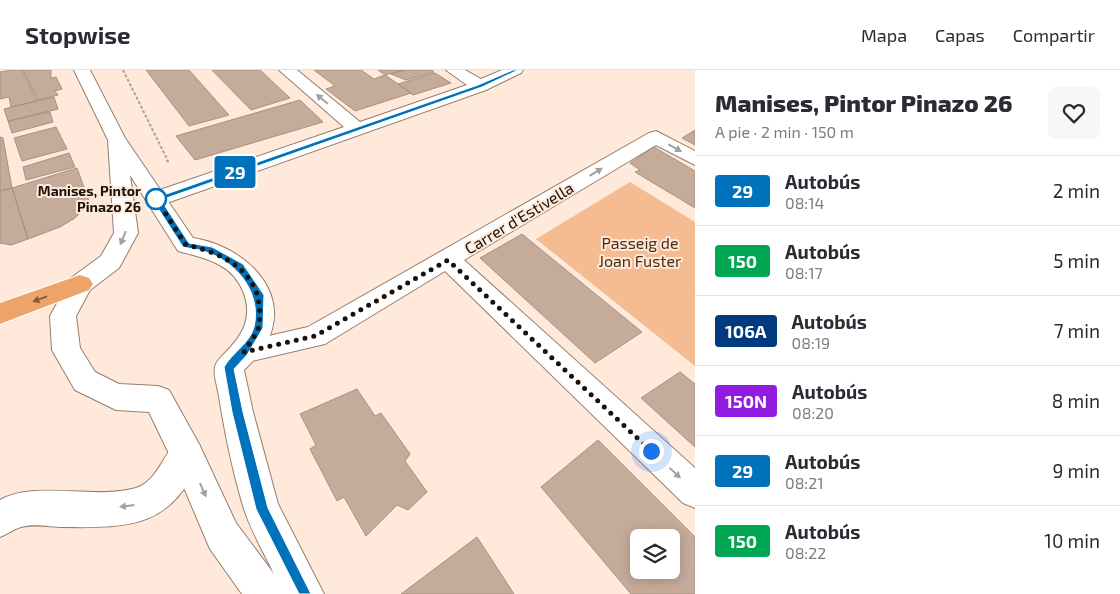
<!DOCTYPE html>
<html lang="es">
<meta charset="utf-8">
<style>
:root{--surface:#fff;--page:#f7f7f7;--text:#2b2b33;--muted:#7c7c81;--line:#e1e1e2}
body{margin:0;font-family:"Exo 2",sans-serif;background:var(--page);color:var(--text);height:100vh;display:flex;flex-direction:column;font-size:19px;white-space:nowrap}
*{box-sizing:border-box;margin:0}
p{font-size:16px;color:var(--muted)}
.icon{flex:none;width:28px;height:28px;fill:none;stroke:currentColor;stroke-width:2;stroke-linecap:round;stroke-linejoin:round}
.map{position:relative;flex:1;overflow:hidden}
.sheet{display:flex;flex-direction:column;background:var(--surface);width:425px}
.sheet>*{flex:none}
.badge{padding:0 10px;border-radius:4px;font-size:18px;line-height:32px}
.controls{position:absolute;left:630px;top:459px;display:grid;gap:10px}
.controls a{display:grid;place-items:center;width:50px;height:50px;border-radius:8px;background:var(--surface);box-shadow:0 2px 12px #0003;font-size:25px}
.you{position:absolute;width:25px;height:25px;margin:-12px;border:4px solid #fff;border-radius:50%;background:#1a73e8;box-shadow:0 0 0 8px #1a73e833}
.map>.badge{position:absolute;translate:-50% -50%;box-shadow:0 0 0 2px #fff}
.round{display:grid;place-items:center;flex:none;width:52px;height:52px;border-radius:8px;background:var(--page)}
.head{display:flex;align-items:center;justify-content:space-between;height:85px;padding:0 20px}
h1{font-size:24px;font-weight:800;line-height:38px}
ul{padding:0;list-style:none}
li{display:flex;align-items:center;gap:15px;height:70px;padding:0 20px;border-top:1px solid var(--line)}
li div{flex:1}
li b{display:block;font-size:19px}
li em{font-style:normal}
li .badge{min-width:55px;font-weight:700;text-align:center}
header{display:flex;align-items:center;gap:30px;box-sizing:border-box;height:70px;padding:0 25px;background:var(--surface);border-bottom:1px solid var(--line)}
header strong{font-size:24px}
nav{display:flex;gap:28px;margin-inline-start:auto;font-size:18px}
main{display:flex;flex:1;min-height:0}
.map>svg:first-child{display:block}
.green{fill:#f5bb91}
.building{fill:#c5ab9a;stroke:#a9917f;fill-rule:evenodd}
.lines{fill:none;stroke-linecap:round;stroke-linejoin:round}
.minor-casing{stroke:#967e6d;stroke-width:2}
.tertiary-casing{stroke:#967e6d;stroke-width:2}
.trunk-casing{stroke:#fff;stroke-width:2}
.path-far1{stroke:#b1a094;stroke-width:2;stroke-dasharray:3 2;stroke-linecap:butt}
.path{stroke:#b1a094;stroke-width:2.5;stroke-dasharray:4 2;stroke-linecap:butt}
.minor{fill:#fff;fill-rule:evenodd}
.tertiary{fill:#fff;fill-rule:evenodd}
.trunk{fill:#eea468;fill-rule:evenodd}
.oneway{fill:#a3a09d}
.oneway2{fill:#845a3a}
.line{fill:#0072bc;stroke:#fff}
.walk{stroke:#1a110b;stroke-width:5;stroke-dasharray:0 9}
.stop-dot{fill:#fff;stroke:#0072bc;stroke-width:2.5}
.labels{text-anchor:middle;stroke-width:4;stroke-linejoin:round;paint-order:stroke}
.far-stop-label{font-size:14px;font-weight:bold;fill:#1a110b;stroke:#fee9da;text-anchor:end}
.street-label{font-size:16px;fill:#1a110b;stroke:#fee9da}
.park-label{font-size:16px;fill:#4d2c10;stroke:#fee9da}
</style>
<header>
<strong>Stopwise</strong>
<nav><a>Mapa</a><a>Capas</a><a>Compartir</a></nav>
</header>
<main>
<div class="map">
<svg width="695" height="524" viewBox="0 0 695 524">
<rect width="100%" height="100%" fill="#fee9da"/>
<path class="green" d="M630 112 695 152V296L536 169Z"/>
<path class="building" d="M12 0H22L37 31 11 37 9 27 0 29V2Z
M23 0H51V8L56 7 62 19 55 21 58 25 38 30Z
M146 0H189L229 45 189 56Z
M212 0H260L290 28 251 40Z
M314 0H361L374 9 385 5 411 23 355 41 326 19 335 16Z
M378 0H404L385 5Z
M405 0H432L434 2 406 10 391 4Z
M435 3 451 13 413 25 398 14Z
M54 27 58 39 8 51 4 39Z
M300 30 323 52 195 90 176 66Z
M50 42 53 52 12 63 8 51Z
M56 57 67 79 22 91 14 68Z
M695 60V75L682 68Z
M0 67 3 68 12 118 0 121Z
M654 77 695 101V138L635 102 640 100 630 93Z
M69 83 75 97 26 110 23 97Z
M77 98 89 131 84 139 75 148 60 157 28 169 12 118Z
M12 118 28 169 11 175 0 173V121Z
M522 164 642 262 595 293 480 188Z
M680 302 695 314V377L641 328Z
M357 319 375 346 381 343 410 384 405 391 427 422 408 440 397 435 366 466 344 427 337 431 310 379 316 375 300 344Z
M598 370 695 467V524H631L541 417ZM639 468H671V500H639Z
M477 467 514 524H401Z"/>
<g class="lines">
<g class="minor-casing">
<path id="minor" d="M279 0H297L360 52 467 15 446 0H465L481 9 502 0H523L521 3 486 20 164 134 156 136 148 134 145 129 148 124 344 57Z
M656 61 695 81V95L656 75 464 190 695 398V438L683 433 445 201 325 274 243 293 233 290 229 282 233 274 308 257 649 63Z
M187 370 199 374 203 385C171 457 135 458 63 457 51 457 33 453 21 457 14 459 7 464 0 467V430C36 410 94 430 136 418 158 411 164 382 176 374 179 372 184 371 187 370Z"/>
</g>
<g class="tertiary-casing">
<path id="tertiary" d="M74 0H90L125 68 193 168C235 174 285 211 272 259 268 275 255 289 244 300L253 342 278 434 324 524H242L210 479 173 392 149 342 116 340 75 320 52 280 50 246 71 208 101 186 114 163 108 70ZM130 105 178 181C203 188 231 192 243 221 253 246 244 264 226 282 222 286 216 291 215 297 213 305 218 318 219 327 225 364 233 403 244 439 251 461 264 483 274 504L236 453 199 374 169 320 158 316 119 314 95 302 80 278 76 246 90 220 119 198 138 163Z"/>
</g>
<g class="trunk-casing">
<path id="trunk" d="M80 205 89 208 93 214 89 220 0 254V233Z"/>
</g>
<path class="path-far1" d="M123 0 168 91"/>
<path class="path" d="M167 90 168 92"/>
<use href="#minor" class="minor"/>
<use href="#tertiary" class="tertiary"/>
<use href="#trunk" class="trunk"/>
</g>
<defs><path id="oneway-solid" d="M-6-.8H1V-3.2L6.5 0L1 3.2V.8H-6Z" transform="scale(1.25)"/></defs>
<g class="oneway">
<use href="#oneway-solid" transform="translate(322 29) rotate(-140)"/>
<use href="#oneway-solid" transform="translate(675 78) rotate(29)"/>
<use href="#oneway-solid" transform="translate(596 102) rotate(-31)"/>
<use href="#oneway-solid" transform="translate(123 168) rotate(112)"/>
<use href="#oneway-solid" transform="translate(675 403) rotate(43)"/>
<use href="#oneway-solid" transform="translate(203 420) rotate(66)"/>
<use href="#oneway-solid" transform="translate(127 436) rotate(173)"/>
</g>
<use class="oneway2" href="#oneway-solid" transform="translate(40 229) rotate(160)"/>
<path class="line" d="M513 0H518L482 17 161 130 189 173 212 177 243 194 264 225 263 258 247 285 234 299 243 342 268 438 311 524H299L256 439 232 342 224 297C232 283 250 273 254 257 262 223 237 192 206 182 199 179 191 179 183 177L152 129 478 15Z"/>
<g class="lines">
<path class="walk" d="M156 129 186 175C229 184 266 206 259 256 257 264 248 275 244 282L315 266 448 190 651 381"/>
</g>
<circle class="stop-dot" cx="156" cy="129" r="10"/>
<g class="labels">
<g class="far-stop-label">
<text x="141" y="126">Manises, Pintor<tspan x="141" dy="16">Pinazo 26</tspan></text>
</g>
<g class="street-label">
<text transform="translate(519 148) rotate(-31)" y="6">Carrer d'Estivella</text>
</g>
<g class="park-label">
<text x="640" y="179">Passeig de<tspan x="640" dy="18">Joan Fuster</tspan></text>
</g>
</g>
</svg>
<div class="controls">
<a><svg class="icon" aria-label="layers" viewBox="0 0 24 24"><path d="M12 4l9 5-9 5-9-5zM3 14l9 5 9-5"/></svg></a>
</div>
<div class="you" style="left:651px;top:381px"></div>
<b class="badge" style="left:235px;top:102px;background:#0072bc;color:#fff">29</b>
</div>
<section class="sheet">
<div class="head"><div><h1>Manises, Pintor Pinazo 26</h1><p>A pie · 2 min · 150 m</p></div><a class="round"><svg class="icon" aria-label="heart" viewBox="0 0 24 24"><path d="M12 20l-8-8c-3-5 5-10 8-4 3-6 11-1 8 4z"/></svg></a></div>
<ul>
<li><span class="badge" style="background:#0072bc;color:#fff">29</span><div><b>Autobús</b><p>08:14</p></div><em>2 min</em></li>
<li><span class="badge" style="background:#00a651;color:#fff">150</span><div><b>Autobús</b><p>08:17</p></div><em>5 min</em></li>
<li><span class="badge" style="background:#003b80;color:#fff">106A</span><div><b>Autobús</b><p>08:19</p></div><em>7 min</em></li>
<li><span class="badge" style="background:#921be0;color:#fff">150N</span><div><b>Autobús</b><p>08:20</p></div><em>8 min</em></li>
<li><span class="badge" style="background:#0072bc;color:#fff">29</span><div><b>Autobús</b><p>08:21</p></div><em>9 min</em></li>
<li><span class="badge" style="background:#00a651;color:#fff">150</span><div><b>Autobús</b><p>08:22</p></div><em>10 min</em></li>
</ul>
</section>
</main>
